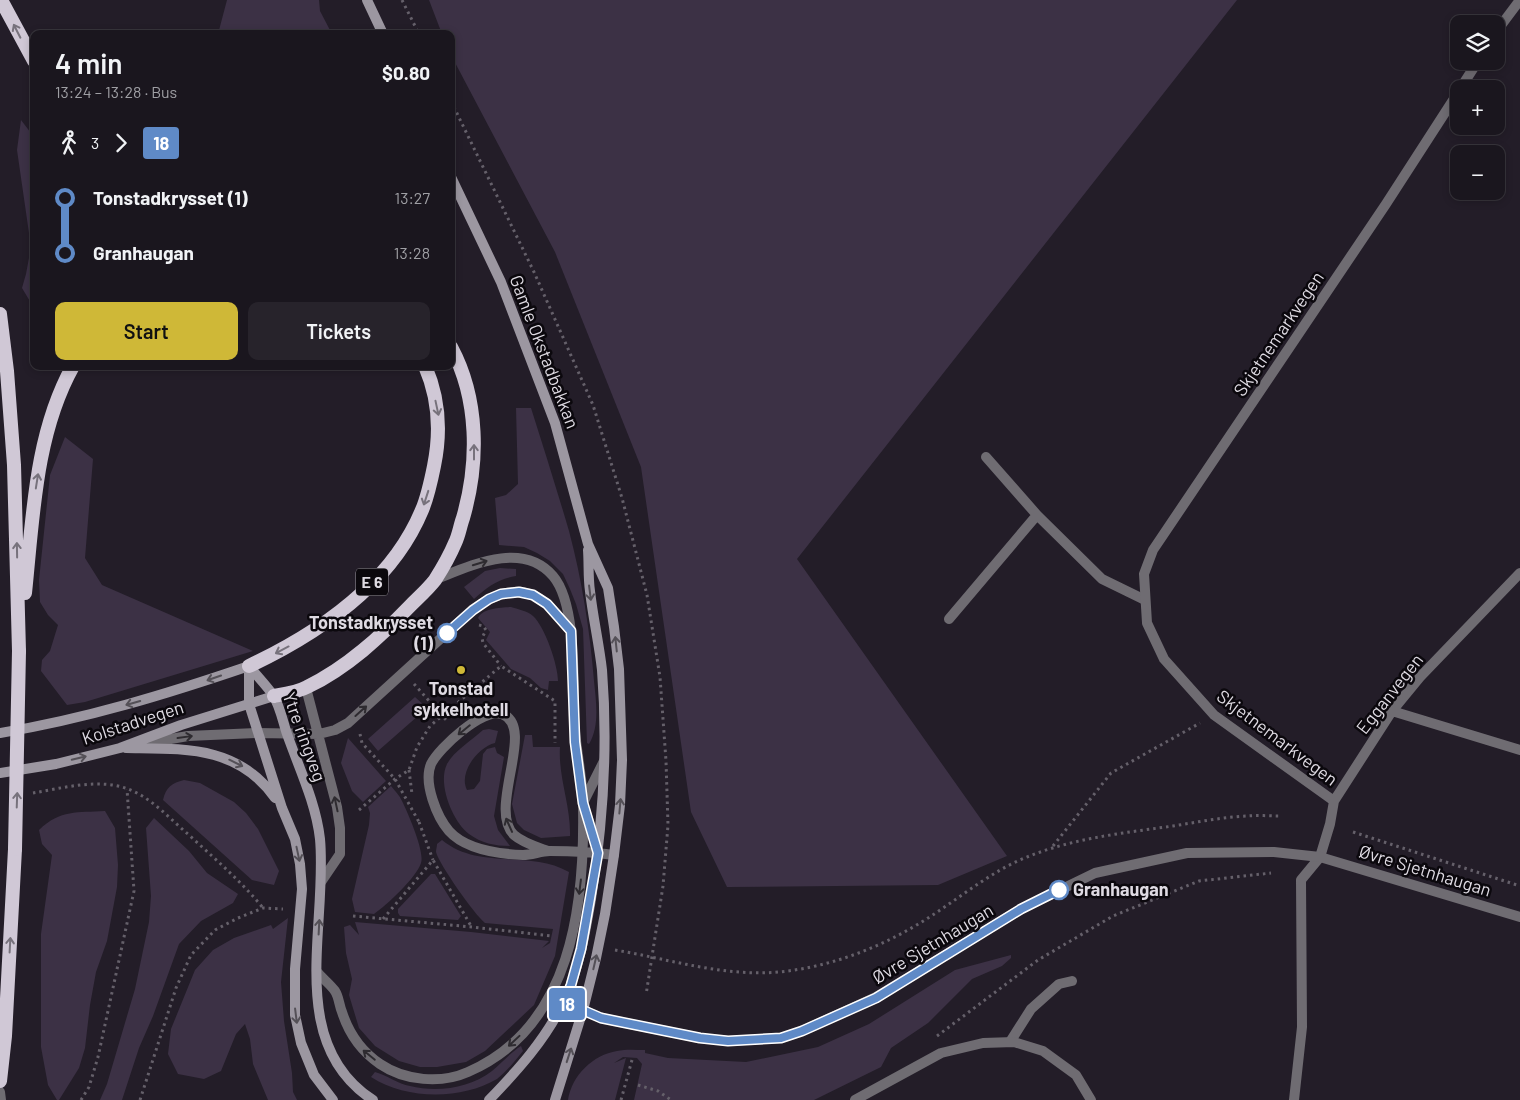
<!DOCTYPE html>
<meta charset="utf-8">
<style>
:root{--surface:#1a161e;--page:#27232b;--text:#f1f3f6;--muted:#9f9fa4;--line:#38353c;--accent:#cfb837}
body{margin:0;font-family:Barlow,sans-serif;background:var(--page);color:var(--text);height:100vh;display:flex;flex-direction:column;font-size:19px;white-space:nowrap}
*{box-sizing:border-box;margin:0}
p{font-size:16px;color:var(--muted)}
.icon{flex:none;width:28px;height:28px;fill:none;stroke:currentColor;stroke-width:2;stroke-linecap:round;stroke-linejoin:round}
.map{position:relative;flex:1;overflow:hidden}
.sheet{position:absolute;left:30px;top:30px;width:425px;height:340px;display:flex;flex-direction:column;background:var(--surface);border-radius:10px;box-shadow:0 2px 8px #0003,0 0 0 1px var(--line)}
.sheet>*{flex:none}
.badge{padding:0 10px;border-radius:4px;font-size:18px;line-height:32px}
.tools{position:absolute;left:1450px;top:15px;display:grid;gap:10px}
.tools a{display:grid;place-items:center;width:55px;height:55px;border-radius:10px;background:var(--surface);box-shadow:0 2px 8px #0003,0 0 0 1px var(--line);font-size:25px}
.map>.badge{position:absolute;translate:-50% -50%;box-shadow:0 0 0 2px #fff}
.legs{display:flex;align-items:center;gap:8px;height:55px;padding:0 25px;font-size:16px}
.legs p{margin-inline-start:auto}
.head{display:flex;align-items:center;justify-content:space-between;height:85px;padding:0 25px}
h1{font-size:28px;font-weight:600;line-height:38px}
.button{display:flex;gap:10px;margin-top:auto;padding:10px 25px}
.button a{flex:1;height:58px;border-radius:10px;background:var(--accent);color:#111;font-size:20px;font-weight:600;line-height:58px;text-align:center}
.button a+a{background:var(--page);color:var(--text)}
ul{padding:0 25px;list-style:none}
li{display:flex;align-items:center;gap:18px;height:55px;font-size:19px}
li i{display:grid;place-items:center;width:8px;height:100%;margin:0 6px;background:currentColor}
li i::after{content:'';width:12px;height:12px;margin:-6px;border:4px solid;border-radius:50%;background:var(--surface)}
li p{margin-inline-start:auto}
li:first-child i{background:linear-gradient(#0000 50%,currentColor 0)}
li:last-child i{background:linear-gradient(currentColor 50%,#0000 0)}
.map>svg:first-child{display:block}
.green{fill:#3c3145}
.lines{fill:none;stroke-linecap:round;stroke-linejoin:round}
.path{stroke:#65606a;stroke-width:3;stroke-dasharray:2.5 4;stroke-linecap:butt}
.service{stroke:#6f6c72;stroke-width:10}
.minor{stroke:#6f6c72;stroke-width:10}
.tertiary{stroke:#6f6c72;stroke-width:10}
.secondary{stroke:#9c97a1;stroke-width:10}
.trunk{stroke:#d0c8d6;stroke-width:14}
.trunk-bridge{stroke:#d0c8d6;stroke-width:14}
.oneway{stroke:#77727c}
.oneway2{stroke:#2e2b30}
.oneway3{stroke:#545057}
.line-1-casing{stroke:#fff;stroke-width:11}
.line-1{stroke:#5f8ac7;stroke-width:8}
.stop-1-dot{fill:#fff;stroke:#5f8ac7;stroke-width:2.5}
.poi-dot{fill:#cfb837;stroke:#0b080d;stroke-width:2}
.labels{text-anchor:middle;stroke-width:5;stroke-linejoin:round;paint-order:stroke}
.shield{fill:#0b080d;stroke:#9f9ba2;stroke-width:1}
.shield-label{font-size:16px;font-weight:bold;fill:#dedae2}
.street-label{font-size:18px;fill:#dedae2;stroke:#0b080d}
.stop-label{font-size:18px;font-weight:bold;fill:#dedae2;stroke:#0b080d;text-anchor:end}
.poi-label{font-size:18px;font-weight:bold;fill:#dedae2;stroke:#0b080d}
</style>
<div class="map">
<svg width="1520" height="1100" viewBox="0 0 1520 1100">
<rect width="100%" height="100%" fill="#231d28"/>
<path class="green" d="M227 0H319L320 11 332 34H218Z
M429 0H1237L797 559 1007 856 938 885 727 887 691 812 641 467 555 252 451 55V34H442Z
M21 120 34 137V308L22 288 26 274 31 247 17 150Z
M516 408H531C544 449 557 490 569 531 582 580 590 631 594 681 596 701 600 726 589 744L587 743 583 629 576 604 570 589 563 574 550 561 537 553 524 547 499 545 495 498 506 495 518 484Z
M65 437 93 459 85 558 102 585 253 651 85 702 67 705 41 671 42 660 50 651 58 625 48 615 40 602 39 580 50 475Z
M500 568 516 569V576C498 579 487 587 474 599L464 587 485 571Z
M511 607C517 609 528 611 533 616 545 627 558 665 558 681H549L548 690 541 688 530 678 511 669 486 640 490 632 478 618C483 608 500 608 511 607Z
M415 697 427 708 378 751 368 739Z
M489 729 498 731 495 743C478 747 458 773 467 790L474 789 480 781 483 754 487 749 495 747 497 753 504 757 494 816 498 830 510 846C495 846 481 843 469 834 453 822 437 784 447 764 454 751 472 740 483 730Z
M525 735H532L533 747H560C558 777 571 806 570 836L541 838 524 830 517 823 512 804Z
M348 738 386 781 363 802 352 791 341 763Z
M184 780 200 783 234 802 246 813 258 829 279 871 274 885 252 880 163 800C166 787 172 783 184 780Z
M391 786C395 791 400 796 402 801 408 813 425 852 421 863 416 878 387 905 374 914L355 912 352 899 369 825 370 813 368 807Z
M105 811 115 828 118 865 117 887 107 941 96 972 90 1005 85 1048 79 1068 59 1100H57L48 1085 41 1047V934L52 855 42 844 39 830C61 809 77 813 105 811Z
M154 818 189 851 207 873 238 894 233 903 201 921 179 944 153 1016 139 1048 122 1100H100L107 1084 135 989 149 922 151 896 146 828Z
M442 840C480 871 529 849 569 872L555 956 534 1005 485 1051 466 1062 437 1067H420L399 1061 375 1046 359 1028 349 995 352 979 346 953 344 927 350 925 359 935 355 922 471 932 549 941 542 948 550 943 553 929 485 923C474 914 439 864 436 852 436 849 437 847 437 844Z
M431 874H435L459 913 461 916 458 920 400 916 398 913V909Z
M288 918 281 982 284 1021 292 1073 293 1092 297 1100H268L253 1064 250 1039 245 1024 236 1034 221 1071 204 1079 178 1074 168 1054 171 1029 195 970 213 950 234 938 271 925 273 929Z
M1011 955V958L1002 966 972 979 928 1023 891 1048 881 1067 814 1100H634L642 1064 637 1058 623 1057 614 1063 626 1058 615 1100H568C572 1075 593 1055 617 1051 626 1049 636 1050 645 1050V1053L668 1058 746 1062 818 1047 869 1024 955 970Z
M521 1046 523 1051C515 1061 507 1071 497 1079 461 1100 407 1100 371 1077L375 1072C387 1075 398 1084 410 1086 437 1093 470 1088 492 1071 502 1063 510 1053 521 1046Z"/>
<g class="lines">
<path class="path" d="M402 0 419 34
M451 101 534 272 593 405 622 498 647 595 660 677 666 761 668 825 663 886 646 995
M479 625 483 626 486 630 482 638 483 643 501 666
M414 684 448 722
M360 734 362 743 395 779 419 822
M409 770 412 794
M33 793C63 788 99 778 128 789 152 798 170 819 189 835 215 859 241 881 263 908
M359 810 395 779 409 770 417 747 430 726 501 666 555 701V743
M419 822 433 860
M1353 832 1520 886
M1053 846 1111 773 1200 723
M353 916 472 927 552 936
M383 919 433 860 471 926
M615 950C669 959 723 977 779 972 829 967 877 949 920 923 948 906 974 885 1002 869 1054 840 1116 834 1173 826 1198 822 1223 817 1248 816 1258 815 1269 816 1279 816
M937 1036 1038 960 1113 916 1199 881 1271 873
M638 1085 658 1091 671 1100
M81 1100 89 1087 98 1057 134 891 127 789
M140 1100 176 988 191 955 215 930 238 918 263 908 283 909
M621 1100 632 1060"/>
<path class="service" d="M986 457 1037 515 1102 579 1145 600
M949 619 1037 515
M306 688 337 807 340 828V854L321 882
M136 745 188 736 257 733 319 734 335 730 348 723 473 609C496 593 521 583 546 603 555 610 562 622 570 630
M548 851C537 847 523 843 514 835 487 809 537 727 502 714 483 707 439 748 431 764 423 783 437 817 449 831 466 850 499 854 523 855 532 855 541 851 550 851 571 851 593 852 614 855
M598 852 583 803 604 761
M317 972C322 978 330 984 335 991 339 997 339 1005 342 1012 349 1034 361 1051 380 1064 405 1081 441 1084 468 1072 572 1027 585 905 583 806 583 777 575 747 574 718 573 682 577 604 553 576 522 540 470 566 434 580
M1010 1042 1031 1009 1059 984 1072 981
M0 1092 1 1100
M1294 1100 1302 1027 1301 880 1320 857"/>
<path class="minor" d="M1496 32 1520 0
M1460 89 1478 61
M1392 711 1520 750
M1334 801 1214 715 1164 659 1147 623 1144 574 1153 550 1386 204 1459 91
M1320 857 1330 824 1334 801 1392 711 1420 677 1520 573
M563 1002 583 1010
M855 1100 941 1053 983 1043 1014 1042 1043 1051 1076 1075 1091 1100"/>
<path class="tertiary" d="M583 1010 601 1018 700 1038 728 1041 781 1038 802 1031 876 997 1021 909 1095 873 1187 853 1274 852 1320 857 1520 917"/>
<path class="secondary" d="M367 0 383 34
M451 177 501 282 555 423 588 544 608 588 614 627 619 669 622 760 620 805 614 855 605 914 596 958 583 1010 555 1100
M249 666C257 676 266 685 273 695 280 706 283 722 287 734 299 768 316 803 320 839 328 926 285 1043 373 1100
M249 666V704L282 808 295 839 300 864 302 889 295 969V1015L301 1043 314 1075 333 1100
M0 733C85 719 167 694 249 666
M126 748C183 749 238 745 275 798
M0 773 56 764 120 748 181 725 274 696
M489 1100C518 1070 546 1039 564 1001 579 969 585 934 591 899 603 824 608 746 602 670 599 643 593 618 590 591 588 578 589 564 588 550"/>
<path class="trunk" d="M1 0 34 61
M0 314 7 371 14 465 19 651
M25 593C33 517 35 434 73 366
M249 666C319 633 391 585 422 510 428 496 431 481 434 466 441 432 439 398 425 366
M274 696C285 694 298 692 307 687 347 668 381 636 411 605 419 597 428 589 435 580 442 569 450 555 455 543 459 535 460 526 463 518 479 463 479 399 451 347
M0 1081 5 1036 15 849"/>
<path class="trunk-bridge" d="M15 849 19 651"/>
</g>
<defs><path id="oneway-shaft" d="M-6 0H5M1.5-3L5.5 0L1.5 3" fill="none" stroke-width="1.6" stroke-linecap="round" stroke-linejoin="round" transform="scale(1.25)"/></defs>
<g class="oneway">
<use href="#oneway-shaft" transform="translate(17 31) rotate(-117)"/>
<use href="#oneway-shaft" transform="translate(437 408) rotate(78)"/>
<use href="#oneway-shaft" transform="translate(474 452) rotate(-90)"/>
<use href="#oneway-shaft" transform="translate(37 481) rotate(-81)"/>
<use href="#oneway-shaft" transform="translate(426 498) rotate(108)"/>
<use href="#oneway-shaft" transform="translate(17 550) rotate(-91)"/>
<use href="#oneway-shaft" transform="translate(282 650) rotate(152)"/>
<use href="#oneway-shaft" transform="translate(17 800) rotate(-88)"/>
<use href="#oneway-shaft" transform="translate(10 945) rotate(-87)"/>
</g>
<g class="oneway2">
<use href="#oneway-shaft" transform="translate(480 563) rotate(-17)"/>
<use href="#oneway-shaft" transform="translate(361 711) rotate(-42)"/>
<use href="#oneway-shaft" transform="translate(464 730) rotate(141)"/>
<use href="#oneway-shaft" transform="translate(185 737) rotate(-8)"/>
<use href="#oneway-shaft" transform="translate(336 804) rotate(-102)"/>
<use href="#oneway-shaft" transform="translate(509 825) rotate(-114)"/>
<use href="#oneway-shaft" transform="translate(580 887) rotate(97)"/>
<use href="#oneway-shaft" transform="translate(514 1041) rotate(137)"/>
<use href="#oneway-shaft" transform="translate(369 1055) rotate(-141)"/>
</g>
<g class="oneway3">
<use href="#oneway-shaft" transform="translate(590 593) rotate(83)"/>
<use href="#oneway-shaft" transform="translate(616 644) rotate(-96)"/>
<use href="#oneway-shaft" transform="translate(214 678) rotate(161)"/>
<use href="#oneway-shaft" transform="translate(133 703) rotate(164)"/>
<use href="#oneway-shaft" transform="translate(79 758) rotate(-14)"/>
<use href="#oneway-shaft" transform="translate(236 763) rotate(26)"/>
<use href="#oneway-shaft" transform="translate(620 806) rotate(-85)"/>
<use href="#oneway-shaft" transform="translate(298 854) rotate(78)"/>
<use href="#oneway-shaft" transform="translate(319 927) rotate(-87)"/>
<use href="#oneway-shaft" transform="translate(595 962) rotate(-77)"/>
<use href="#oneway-shaft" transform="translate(296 1016) rotate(83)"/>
<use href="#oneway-shaft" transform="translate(569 1055) rotate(-72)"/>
</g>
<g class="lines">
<g class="line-1-casing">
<path id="line-1" d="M447 633 473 610 489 599 501 594 519 592 533 595 547 604 571 631 575 742 583 803 598 853 581 949 571 985 564 1002 601 1018 700 1038 728 1041 781 1038 802 1031 876 998 1021 909 1059 890"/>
</g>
<use href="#line-1" class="line-1"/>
</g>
<g class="stop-1-dot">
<circle cx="447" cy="633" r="9"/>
<circle cx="1059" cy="890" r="9"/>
</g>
<circle class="poi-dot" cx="461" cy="670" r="5"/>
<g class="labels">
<rect class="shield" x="356" y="568.5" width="32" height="27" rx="4"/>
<g class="shield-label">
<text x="372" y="588">E 6</text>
</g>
<g class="street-label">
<text transform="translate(1279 334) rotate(-56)" y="6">Skjetnemarkvegen</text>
<text transform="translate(544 352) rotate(69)" y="6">Gamle Okstadbakkan</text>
<text transform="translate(1390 694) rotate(-52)" y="6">Egganvegen</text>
<text transform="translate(133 723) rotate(-18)" y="6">Kolstadvegen</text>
<text transform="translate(304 737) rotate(70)" y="6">Ytre ringveg</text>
<text transform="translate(1277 738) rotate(37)" y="6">Skjetnemarkvegen</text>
<text transform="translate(1425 871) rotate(17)" y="6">Øvre Sjetnhaugan</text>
<text transform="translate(933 944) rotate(-31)" y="6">Øvre Sjetnhaugan</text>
</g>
<g class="stop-label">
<text x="433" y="629">Tonstadkrysset<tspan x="433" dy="21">(1)</tspan></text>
<text x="1073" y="896" text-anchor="start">Granhaugan</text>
</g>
<g class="poi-label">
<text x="461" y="695">Tonstad<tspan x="461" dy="21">sykkelhotell</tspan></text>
</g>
</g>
</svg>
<div class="tools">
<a><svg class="icon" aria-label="layers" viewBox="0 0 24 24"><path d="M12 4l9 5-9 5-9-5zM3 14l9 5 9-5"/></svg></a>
<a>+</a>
<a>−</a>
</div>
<b class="badge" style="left:567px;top:1004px;background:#5f8ac7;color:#fff">18</b>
<section class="sheet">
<div class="head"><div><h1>4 min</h1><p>13:24 – 13:28 · Bus</p></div><b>$0.80</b></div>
<div class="legs"><svg class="icon" aria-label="walk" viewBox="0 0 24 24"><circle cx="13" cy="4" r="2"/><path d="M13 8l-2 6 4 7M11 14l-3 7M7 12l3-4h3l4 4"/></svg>3<svg class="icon" aria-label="forward" viewBox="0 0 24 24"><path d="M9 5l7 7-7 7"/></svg><b class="badge" style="background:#5f8ac7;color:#fff">18</b></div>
<ul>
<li><i style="color:#5f8ac7"></i><b>Tonstadkrysset (1)</b><p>13:27</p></li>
<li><i style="color:#5f8ac7"></i><b>Granhaugan</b><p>13:28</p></li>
</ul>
<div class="button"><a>Start</a><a>Tickets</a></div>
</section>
</div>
